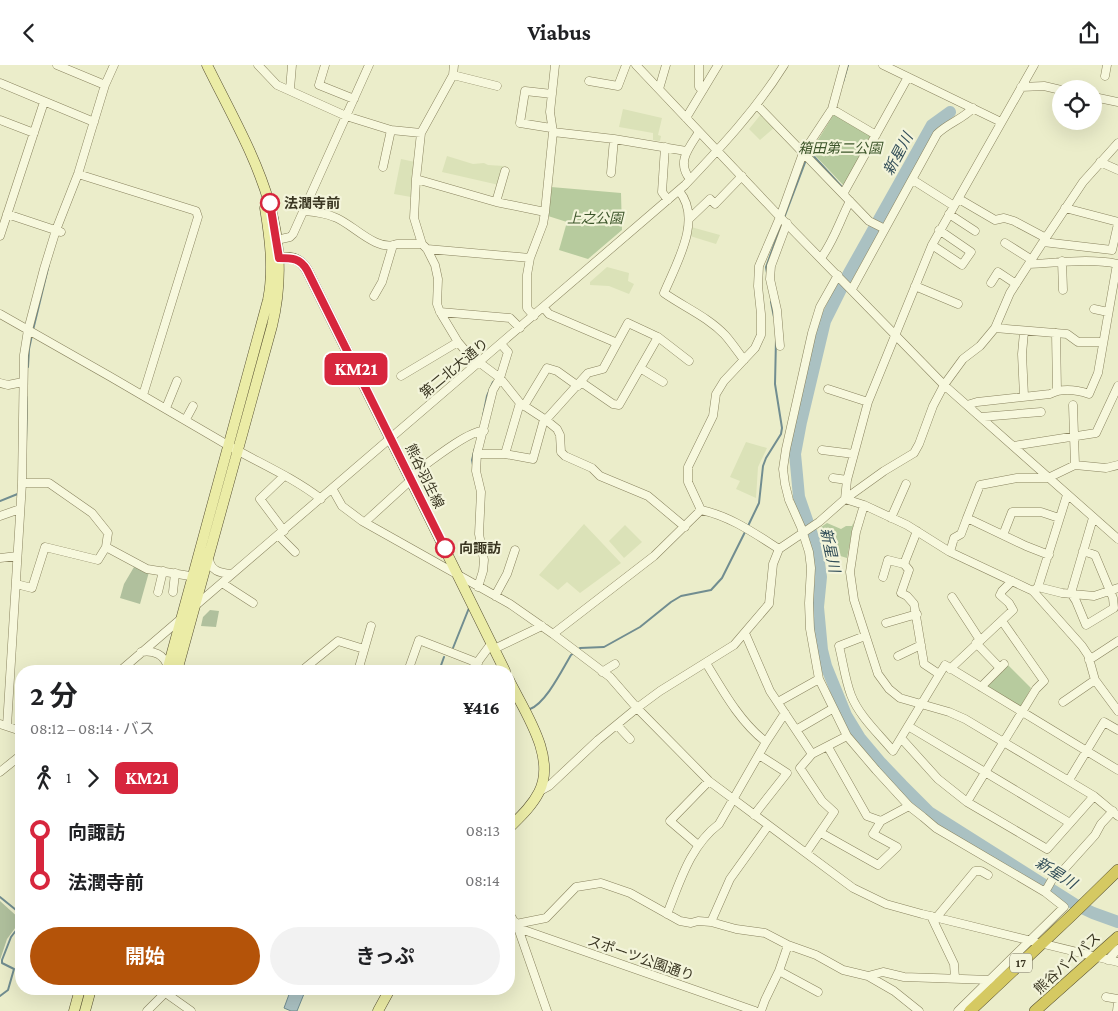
<!DOCTYPE html>
<html lang="ja">
<meta charset="utf-8">
<style>
:root{--surface:#fff;--page:#f2f2f2;--text:#202124;--muted:#757577;--accent:#b45309}
body{margin:0;font-family:"Crimson Pro","Noto Sans JP",serif;background:var(--page);color:var(--text);height:100vh;display:flex;flex-direction:column;font-size:19px;white-space:nowrap}
*{box-sizing:border-box;margin:0}
p{font-size:16px;color:var(--muted)}
.icon{flex:none;width:28px;height:28px;fill:none;stroke:currentColor;stroke-width:2;stroke-linecap:round;stroke-linejoin:round}
.map{position:relative;flex:1;overflow:hidden}
.details{position:absolute;left:15px;top:600px;width:500px;height:330px;display:flex;flex-direction:column;background:var(--surface);border-radius:20px;box-shadow:0 5px 20px #0002}
.details>*{flex:none}
.badge{padding:0 10px;border-radius:8px;font-size:18px;line-height:32px}
.buttons{position:absolute;left:1052px;top:15px;display:grid;gap:10px}
.buttons a{display:grid;place-items:center;width:50px;height:50px;border-radius:50%;background:var(--surface);box-shadow:0 5px 20px #0002;font-size:25px}
.map>.badge{position:absolute;translate:-50% -50%;box-shadow:0 0 0 2px #fff}
.legs{display:flex;align-items:center;gap:8px;height:55px;padding:0 15px;font-size:16px}
.legs p{margin-inline-start:auto}
.headline{display:flex;align-items:center;justify-content:space-between;height:85px;padding:0 15px}
h1{font-size:28px;font-weight:700;line-height:38px}
.cta{display:flex;gap:10px;margin-top:auto;padding:10px 15px}
.cta a{flex:1;height:58px;border-radius:30px;background:var(--accent);color:#fff;font-size:20px;font-weight:700;line-height:58px;text-align:center}
.cta a+a{background:var(--page);color:var(--text)}
ul{padding:0 15px;list-style:none}
li{display:flex;align-items:center;gap:18px;height:50px;font-size:19px}
li i{display:grid;place-items:center;width:8px;height:100%;margin:0 6px;background:currentColor}
li i::after{content:'';width:12px;height:12px;margin:-6px;border:4px solid;border-radius:50%;background:var(--surface)}
li p{margin-inline-start:auto}
li:first-child i{background:linear-gradient(#0000 50%,currentColor 0)}
li:last-child i{background:linear-gradient(currentColor 50%,#0000 0)}
header{display:flex;justify-content:space-between;align-items:center;height:65px;padding:0 15px;background:var(--surface);font-size:22px;font-weight:700}
.map>svg:first-child{display:block}
.farmland{fill:#dbe2b8}
.green{fill:#b7cb9e}
.cemetery{fill:#b0c09d}
.water{fill:#aac1c2;stroke:#718d90}
.lines{fill:none;stroke-linecap:round;stroke-linejoin:round}
.stream{stroke:#718d90;stroke-width:2}
.river{stroke:#aac1c2;stroke-width:12}
.minor-casing{stroke:#89835f;stroke-width:9}
.major-casing{stroke:#575033;stroke-width:11}
.highway-casing{stroke:#575033;stroke-width:12}
.minor{stroke:#f7f8dd;stroke-width:8}
.major{stroke:#ebeca6;stroke-width:10}
.highway{stroke:#d5c962;stroke-width:11}
.line-1-casing{stroke:#fff;stroke-width:11}
.line-1{stroke:#d7263d;stroke-width:8}
.stop-1-dot{fill:#fff;stroke:#d7263d;stroke-width:2.5}
.labels{text-anchor:middle;stroke-width:4.5;stroke-linejoin:round;paint-order:stroke}
.shield{fill:#f3f4da;stroke:#726f59;stroke-width:1}
.shield-label{font-size:12px;font-weight:bold;fill:#3a3622}
.park-label{font-size:14px;font-style:italic;fill:#3c552a;stroke:#f3f4da}
.stop-label{font-size:14px;font-weight:bold;fill:#3a3622;stroke:#f3f4da;text-anchor:start}
.street-label{font-size:14px;fill:#3a3622;stroke:#f3f4da}
.water-label{font-size:15px;font-style:italic;fill:#324e59;stroke:#f3f4da}
</style>
<header><svg class="icon" aria-label="back" viewBox="0 0 24 24"><path d="M15 5l-7 7 7 7"/></svg>Viabus<svg class="icon" aria-label="share" viewBox="0 0 24 24"><path d="M12 15V3M7 8l5-5 5 5M5 13v7h14v-7"/></svg></header>
<div class="map">
<svg width="1118" height="946" viewBox="0 0 1118 946">
<rect width="100%" height="100%" fill="#ebedca"/>
<path class="farmland" d="M623 44 662 53 658 70 661 71 660 76 653 75V68L619 62Z
M762 48 775 62 760 75 749 64Z
M447 91 473 99 484 98 488 100 504 101 499 120 442 107Z
M401 94 415 97 411 132 394 129Z
M691 162 720 170 716 179 690 171Z
M607 202 629 208 628 216 634 219 629 229 609 221 590 220V217Z
M746 377 767 383 758 402 756 433 736 424 740 416 730 412Z
M584 459 621 498 580 528 567 517 558 525 539 510Z
M625 460 642 477 624 493 609 476Z"/>
<path class="green" d="M834 49 873 71 845 122 811 86Z
M551 122 621 128 622 165 588 194 559 185 567 157 548 151Z
M854 456 847 493 837 490 828 493 821 462 827 458 841 464 846 461H852Z
M1007 599 1031 623 1021 642 985 621Z"/>
<path class="cemetery" d="M134 502 149 507 140 539 120 533 124 519Z
M210 545 219 546 216 562 201 561 203 552Z
M0 836 21 855 7 874 0 895Z"/>
<path class="water" d="M291 924H306L297 946H291L284 943Z"/>
<g class="lines">
<path class="stream" d="M843 17 848 0
M809 86 842 122
M807 90 813 79
M784 153 806 95
M767 208 766 202 782 158
M771 237 774 252
M33 265 49 199
M28 302 29 284 32 270
M483 351 487 331 493 317
M26 377 27 332
M473 400 472 395 475 383
M0 436 20 428
M748 461 759 438 763 401 766 393 781 369 782 363 775 319 776 274
M453 583 469 543
M578 585 580 583 604 582 640 562 671 537 681 531 711 525 722 513 746 465
M439 606 444 592
M530 644C546 638 562 605 571 590L574 588
M0 832 21 849
M0 931 8 925 14 904 2 898V895L11 872 21 859"/>
<path class="river" d="M950 47 932 60 849 208 825 256 801 357 795 389 797 410 799 432 817 484 821 512 818 542 822 585 826 601 846 650 860 673 881 698 902 720 929 747 1076 840 1093 848 1118 857"/>
<g class="minor-casing">
<path id="minor" d="M57 0 105 20
M258 0 277 20 346 51 391 65 421 68
M325 0 319 20 354 34
M454 0 453 10 421 68 416 114 414 153 422 179 427 184 435 200 438 214 437 239 440 247 458 277 474 296 480 298 500 313 520 338 546 355 557 364 560 370 561 387 565 391 592 403 600 411 648 431 685 462
M636 0 780 152 944 320 1118 474
M699 0V22L703 25
M883 0 1001 57
M453 10 497 21
M1105 11 1107 0
M589 16 618 21 626 0
M0 18 94 57
M1021 22 1044 21 1061 25
M290 24 292 0
M659 24 666 0
M1094 32 1118 37
M757 40 869 156 885 164
M832 44 876 70
M686 53 718 0
M0 55 34 68
M551 63 520 58 525 26 552 29
M553 67 614 74 686 86
M665 82 662 127 668 135
M1100 97 1118 105
M383 102 391 65
M611 108 614 74
M78 109 196 146 198 152 143 330
M416 114 496 137 545 147
M690 114C676 97 689 83 699 67
M913 115 954 141
M679 126C703 154 676 199 664 228 684 242 708 252 725 270 732 278 738 287 744 295
M843 129 908 12
M959 134 995 155 1004 153 1014 156 1046 173
M496 137 505 106
M1065 143 1118 157
M304 146C314 147 325 148 334 152 351 157 376 188 397 179H422
M7 149 61 167
M949 149 975 166
M689 154 710 134 715 139 742 111
M0 171 44 37
M272 176 290 172 293 169 369 0
M1043 177 1112 185 1118 159
M1005 178 1032 195
M932 180 962 200 971 187 939 165
M427 184 530 193
M821 193C834 176 840 155 850 136
M1062 196 1063 225
M1029 199C1059 198 1088 193 1118 199
M838 210 820 242 812 268 786 384 783 404 785 419 789 435 801 462 809 487 811 503 809 538 810 564 819 614 847 671 876 705 909 741 923 752 936 763 1045 827 1064 842 958 946
M991 218 998 207 1016 219
M915 221 958 239
M852 224 937 69C948 58 963 54 973 43
M374 231 382 217 393 180
M544 243 549 249 617 278
M1094 244 1108 247
M440 247 510 253 520 263
M0 249C73 290 146 332 219 375 252 395 290 410 321 434
M534 251 527 243V210L530 193 543 159 545 147 553 67 550 47 555 0
M995 263 1067 269 1078 277H1102
M1056 268 1057 326
M658 272 689 296
M780 281 777 245 770 214 771 201 787 158
M640 303 663 317
M401 311 458 277
M0 318 8 320 23 317
M828 324 868 337
M1024 331 1022 289 1024 267
M967 340 977 337 1050 329C1062 323 1077 325 1089 329L1098 308 1117 199
M1073 340 1075 400
M524 341 547 303 557 306 578 321
M166 343 177 316
M981 352 1041 347
M186 354 193 341
M1013 381 1096 368 1118 321
M822 385 854 389
M477 389H505L533 394 543 358 588 308 603 304 628 258 658 272 619 340 613 339 581 317
M505 389 520 338
M409 412C423 402 469 364 484 366
M833 413 847 415
M22 418H49L92 448 108 468 106 482
M333 425 342 441 362 456 510 539 553 569 610 612 637 643 709 716 853 823 886 839 922 849 1118 897
M845 434 847 415 868 337 932 180 1034 0
M845 434 864 440 907 460 950 487 1033 526 1082 581 1088 590 1095 615 1118 646
M864 440 856 467 850 507 854 535 878 609 889 624 900 633 949 647 965 654 1094 731 1118 751
M701 445 688 417V402L713 351 716 329 724 316 755 283 761 270V249L758 221 759 201 780 152 803 88 832 44 844 0
M0 451 20 444
M891 453 906 419
M365 457 411 415
M284 466 260 434 284 411
M917 466 904 499 909 505 901 528 907 531 914 539 924 599 939 609
M278 470 295 487
M1003 470 1012 447H1041L1059 453
M1083 486 1095 490 1113 533 1114 543 1086 560 1076 536 1071 528 1093 453
M950 487 954 473 961 469 967 453
M1049 490 1026 481 967 453 980 420 1017 413H1048L1075 400 1106 403 1118 400
M0 493 17 491
M209 493C210 506 220 508 231 509
M883 512 888 495 904 499
M222 518 253 538
M16 519 32 523 45 482 98 495 106 482 147 504 196 512
M478 522 483 506 484 495 479 469 481 427 476 406 477 389 493 325 500 313 508 287 501 279
M1038 522 1062 528 1094 531 1118 523
M1033 526 1038 522 1067 430
M158 527 163 506
M173 527 175 508
M495 531 507 509 515 485
M952 532 980 575
M195 541 685 120C721 82 756 45 784 0
M886 558 917 549
M745 568 770 626 812 689 847 671
M553 569 654 491 701 445C730 451 754 468 779 484
M865 571 839 581C843 597 845 614 851 630 859 651 879 669 893 686L945 600 1118 705
M976 578 1000 603
M494 584 542 561
M141 587C153 585 165 589 168 603
M898 591 921 580
M1089 595 1118 576
M706 598C723 626 740 657 766 677
M305 603 338 576 364 584
M950 604 1013 545 1009 538 1000 530 1002 526 1012 516
M120 606 183 552
M358 606 371 561
M408 606 419 575 478 598
M471 606 491 579
M602 607 615 599
M981 622 1004 599
M778 637 819 614
M1063 637 1095 615
M0 659 21 666
M617 660 630 674
M7 661 22 418 24 290 28 265 44 204 56 165 78 109 105 20 114 0
M908 661 1070 758
M796 665 832 644
M901 673 938 714 967 737 1047 784 1094 731
M828 682 867 751 881 756
M0 707 21 690
M1069 715 1104 657 1118 665
M540 726 549 721 598 675 637 643 660 626 734 580 769 539 773 499 779 484 819 457 845 434 884 406 914 388 919 379 933 341 944 320 963 294 980 281 995 263 1010 228 1043 177 1083 117 1118 78
M967 737 1036 624 1044 616 1002 556
M754 750 787 708 759 690
M821 768 878 800 897 782 873 769 881 756 909 741
M698 780 670 756 709 716
M806 788 834 747 822 736 800 703 812 689
M1045 827 1053 813 1058 811 1095 770 1101 759 1113 746
M509 848 518 863 547 946
M667 849C680 817 690 781 719 759L766 677 785 648
M931 851 954 899 955 913
M936 853 975 806H981L988 810
M711 857 730 814 768 761
M516 859 546 853 576 822 601 818 630 828 680 856 691 858 698 856 711 857 736 864 765 868 788 880 816 890 843 905 868 911 894 926 919 946
M518 863 755 946
M1108 895 1118 884
M779 906 818 927
M868 911 883 907 904 912 991 915
M160 924 191 946
M1106 932 1118 934
M147 946 165 928
M761 946 765 935 779 906 788 880
M1117 946 1118 937"/>
</g>
<g class="major-casing">
<path id="major" d="M273 193C288 192 299 191 307 205L505 606
M167 606 268 235C274 205 270 173 265 143
M177 606 272 261C297 158 250 87 207 0
M509 615C524 646 557 692 539 727 532 741 520 752 509 763
M74 946 80 924
M85 946 91 924
M378 946 390 924"/>
</g>
<g class="highway-casing">
<path id="highway" d="M970 946 1072 850 1118 805
M1035 946 1118 872"/>
</g>
<use href="#minor" class="minor"/>
<use href="#major" class="major"/>
<use href="#highway" class="highway"/>
</g>
<g class="lines">
<g class="line-1-casing">
<path id="line-1" d="M270 138 279 193C292 193 300 193 307 205L445 483"/>
</g>
<use href="#line-1" class="line-1"/>
</g>
<g class="stop-1-dot">
<circle cx="270" cy="138" r="9"/>
<circle cx="445" cy="483" r="9"/>
</g>
<g class="labels">
<rect class="shield" x="1010" y="888.5" width="22" height="19" rx="4"/>
<g class="shield-label">
<text x="1021" y="902">17</text>
</g>
<g class="park-label">
<text x="840" y="88">箱田第二公園</text>
<text x="595" y="158">上之公園</text>
</g>
<g class="stop-label">
<text x="284" y="143">法潤寺前</text>
<text x="459" y="488">向諏訪</text>
</g>
<g class="street-label">
<text transform="translate(454 303) rotate(-40)" y="5">第二北大通り</text>
<text transform="translate(425 411) rotate(64)" y="5">熊谷羽生線</text>
<text transform="translate(641 893) rotate(19)" y="5">スポーツ公園通り</text>
<text transform="translate(1067 898) rotate(-42)" y="5">熊谷バイパス</text>
</g>
<g class="water-label">
<text transform="translate(898 89) rotate(-62)" y="5">新星川</text>
<text transform="translate(830 485) rotate(78)" y="5">新星川</text>
<text transform="translate(1056 808) rotate(32)" y="5">新星川</text>
</g>
</g>
</svg>
<div class="buttons">
<a><svg class="icon" aria-label="locate" viewBox="0 0 24 24"><circle cx="12" cy="12" r="6"/><path d="M12 2v4M12 18v4M2 12h4M18 12h4"/></svg></a>
</div>
<b class="badge" style="left:356px;top:304px;background:#d7263d;color:#fff">KM21</b>
<section class="details">
<div class="headline"><div><h1>2 分</h1><p>08:12 – 08:14 · バス</p></div><b>¥416</b></div>
<div class="legs"><svg class="icon" aria-label="walk" viewBox="0 0 24 24"><circle cx="13" cy="4" r="2"/><path d="M13 8l-2 6 4 7M11 14l-3 7M7 12l3-4h3l4 4"/></svg>1<svg class="icon" aria-label="forward" viewBox="0 0 24 24"><path d="M9 5l7 7-7 7"/></svg><b class="badge" style="background:#d7263d;color:#fff">KM21</b></div>
<ul>
<li><i style="color:#d7263d"></i><b>向諏訪</b><p>08:13</p></li>
<li><i style="color:#d7263d"></i><b>法潤寺前</b><p>08:14</p></li>
</ul>
<div class="cta"><a>開始</a><a>きっぷ</a></div>
</section>
</div>
